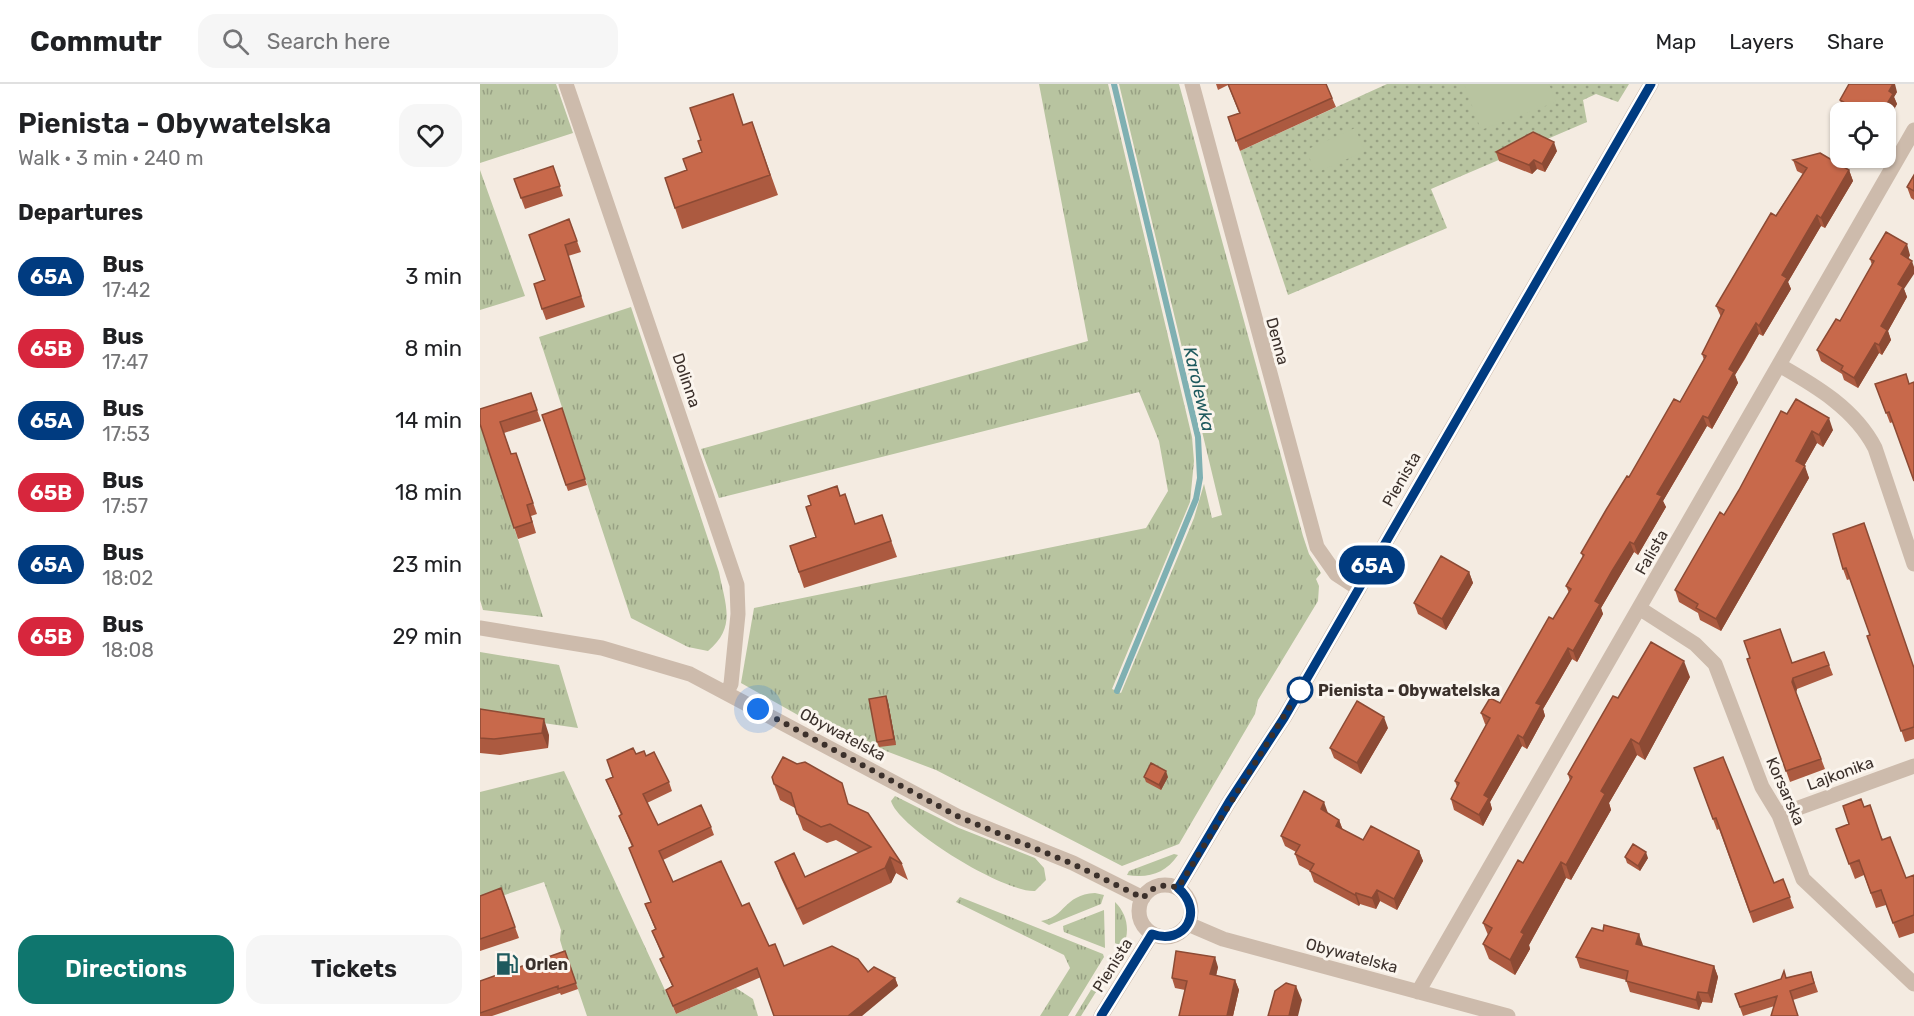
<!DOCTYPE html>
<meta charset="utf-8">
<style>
:root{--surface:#fff;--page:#f6f6f6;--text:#202124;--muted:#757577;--line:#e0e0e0;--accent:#0f766e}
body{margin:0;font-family:Rubik,sans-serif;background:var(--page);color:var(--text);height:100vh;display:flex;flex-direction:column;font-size:22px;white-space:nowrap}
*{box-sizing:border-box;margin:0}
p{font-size:20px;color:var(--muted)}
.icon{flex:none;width:33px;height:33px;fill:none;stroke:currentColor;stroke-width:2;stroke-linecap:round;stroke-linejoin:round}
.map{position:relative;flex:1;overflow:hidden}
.side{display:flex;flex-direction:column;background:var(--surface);width:480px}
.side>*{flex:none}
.badge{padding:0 12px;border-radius:20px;font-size:21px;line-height:39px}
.buttons{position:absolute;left:1350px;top:18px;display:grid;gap:12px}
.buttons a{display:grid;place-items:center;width:66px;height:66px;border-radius:12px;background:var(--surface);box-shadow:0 2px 4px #0004;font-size:30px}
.you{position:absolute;width:30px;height:30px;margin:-15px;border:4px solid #fff;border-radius:50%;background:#1a73e8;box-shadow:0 0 0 9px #1a73e833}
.map>.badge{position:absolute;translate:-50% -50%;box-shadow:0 0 0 3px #fff}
h2{padding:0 18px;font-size:22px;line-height:54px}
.round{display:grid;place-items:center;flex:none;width:63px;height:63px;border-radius:18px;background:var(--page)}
.overview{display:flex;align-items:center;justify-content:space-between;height:102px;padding:0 18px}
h1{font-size:28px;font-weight:600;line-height:45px}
.button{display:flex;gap:12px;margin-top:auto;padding:12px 18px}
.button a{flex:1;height:69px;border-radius:18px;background:var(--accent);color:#fff;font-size:24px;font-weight:600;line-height:69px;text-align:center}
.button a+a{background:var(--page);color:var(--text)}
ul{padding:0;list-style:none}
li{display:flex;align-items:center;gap:18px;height:72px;padding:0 18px}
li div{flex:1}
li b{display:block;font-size:22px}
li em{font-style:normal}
li .badge{min-width:66px;font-weight:700;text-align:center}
header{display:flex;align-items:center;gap:36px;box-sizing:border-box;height:84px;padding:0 30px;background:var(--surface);border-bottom:2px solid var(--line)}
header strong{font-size:28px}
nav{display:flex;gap:33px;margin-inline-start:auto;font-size:21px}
.search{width:420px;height:54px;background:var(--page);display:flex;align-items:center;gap:15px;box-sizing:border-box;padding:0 21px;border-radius:18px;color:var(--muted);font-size:22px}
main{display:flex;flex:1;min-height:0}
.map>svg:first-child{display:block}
.grass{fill:url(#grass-tufts)}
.park{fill:url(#park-dots)}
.pitch{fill:#b8c4a0}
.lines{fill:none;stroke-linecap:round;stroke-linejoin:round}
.stream{stroke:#7fb0b2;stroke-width:6}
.minor{stroke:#cdbbac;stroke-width:15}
.wall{fill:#ac5a40}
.shaded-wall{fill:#8c4a34}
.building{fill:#c8694b;stroke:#8c4a34;stroke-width:1.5}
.line-casing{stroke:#fff;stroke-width:14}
.line{stroke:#003b80;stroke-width:9}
.walk{stroke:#3b302b;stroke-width:6;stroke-dasharray:0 10.8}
.stop-dot{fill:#fff;stroke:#003b80;stroke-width:3}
.labels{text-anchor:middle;stroke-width:6;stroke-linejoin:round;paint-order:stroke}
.street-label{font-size:16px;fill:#3b302b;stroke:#fbf5ee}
.stop-label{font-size:16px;font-weight:bold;fill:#3b302b;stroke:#fbf5ee;text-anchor:start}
.poi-label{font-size:16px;font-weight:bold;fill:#3b302b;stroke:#fbf5ee;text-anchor:start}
.water-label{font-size:18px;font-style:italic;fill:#1f5a5e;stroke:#fbf5ee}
</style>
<header>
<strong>Commutr</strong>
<div class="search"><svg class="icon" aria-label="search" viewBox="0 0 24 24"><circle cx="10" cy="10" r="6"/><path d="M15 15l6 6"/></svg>Search here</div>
<nav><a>Map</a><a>Layers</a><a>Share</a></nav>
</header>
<main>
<section class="side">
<div class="overview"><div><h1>Pienista - Obywatelska</h1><p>Walk · 3 min · 240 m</p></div><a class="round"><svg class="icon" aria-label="heart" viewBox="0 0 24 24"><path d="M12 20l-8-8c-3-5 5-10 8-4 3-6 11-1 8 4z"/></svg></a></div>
<h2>Departures</h2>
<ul>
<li><span class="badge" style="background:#003b80;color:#fff">65A</span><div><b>Bus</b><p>17:42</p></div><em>3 min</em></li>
<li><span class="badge" style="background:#d7263d;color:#fff">65B</span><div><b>Bus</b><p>17:47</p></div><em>8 min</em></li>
<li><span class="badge" style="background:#003b80;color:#fff">65A</span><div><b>Bus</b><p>17:53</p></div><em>14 min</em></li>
<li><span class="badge" style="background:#d7263d;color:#fff">65B</span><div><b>Bus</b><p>17:57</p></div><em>18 min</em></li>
<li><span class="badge" style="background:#003b80;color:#fff">65A</span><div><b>Bus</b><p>18:02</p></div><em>23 min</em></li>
<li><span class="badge" style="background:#d7263d;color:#fff">65B</span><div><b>Bus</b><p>18:08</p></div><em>29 min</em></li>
</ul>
<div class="button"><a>Directions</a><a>Tickets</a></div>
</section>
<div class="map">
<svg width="1434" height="932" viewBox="0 0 1434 932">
<defs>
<pattern id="grass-tufts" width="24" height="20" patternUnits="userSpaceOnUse" patternTransform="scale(1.5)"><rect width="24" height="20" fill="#b8c4a0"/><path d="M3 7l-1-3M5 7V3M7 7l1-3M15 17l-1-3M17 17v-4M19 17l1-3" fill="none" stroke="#97a083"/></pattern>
<pattern id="park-dots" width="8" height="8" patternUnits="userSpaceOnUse" patternTransform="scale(1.5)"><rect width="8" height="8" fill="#b8c4a0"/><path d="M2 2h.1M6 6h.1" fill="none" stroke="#97a083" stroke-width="1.8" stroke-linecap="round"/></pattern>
</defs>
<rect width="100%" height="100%" fill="#f4ebe1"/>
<path class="grass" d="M0 0H76L93 49 0 79Z
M559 0H628L712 353 714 377 710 418 632 605 641 609 714 434 724 400 732 434 742 431 639 0H699L823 452 829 470 841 489 836 495 839 502 838 517 778 616 775 630 699 760 642 782 456 686 332 639 261 599 274 524 666 444 688 407 679 357 659 308 239 414 221 365 608 257Z
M0 86 45 212 0 226Z
M151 223 239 488C245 520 257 543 228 567L208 563 151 534 59 253Z
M0 338 63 533 3 526 0 516Z
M0 568 79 581 98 644 0 630Z
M84 687 196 930 256 904 273 915 278 932H107L87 873H85L80 856 81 846 64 798 0 819V708Z
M415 712 479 744 555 774 564 784 566 796 555 807C525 809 419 745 411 717Z
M694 770 698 771C685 790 669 794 647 791L649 787Z
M615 809 624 811 621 820 569 841 561 837C586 833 583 811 615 809Z
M480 813 623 870 624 873 588 932H560L590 884 584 871 476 818Z
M635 818C648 831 650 847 643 864L635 859Z
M624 826 625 864 584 848 583 842Z
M631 873 637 874 601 932H595Z"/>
<path class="park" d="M907 0H1149L1138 18 1116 10 1103 16 1107 38 951 105 967 144 808 211 760 67Z"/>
<path class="pitch" d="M984 0H1069L1076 18 1001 46Z
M875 44 885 67 836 89 826 66Z"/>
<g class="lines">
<path class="stream" d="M634 0 718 353 720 394 716 415 637 607"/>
<path class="minor" d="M86 0 257 501 258 530 251 600 247 608
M712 0 837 463 856 490 879 505
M1299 281C1336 302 1375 325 1395 364L1434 480
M1159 524 1215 560 1235 580 1282 703 1299 731 1323 795 1434 900
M0 544 122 564 210 590 479 733 593 779 663 814
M1299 731 1434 682
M659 827a26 26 0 1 1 52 0a26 26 0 1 1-52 0Z
M698 804 749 718 804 634 1171 0
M708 840 743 855 1028 932
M938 908 1434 46
M621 932 672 850"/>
</g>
<path class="wall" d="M736 0H846L856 23 760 67 748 33 759 29 748 1 738 6Z
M1417 8 1414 13 1417 20 1406 40V28H1366L1363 26 1360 16Z
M272 38 298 111 202 145 185 94 207 86 222 68 264 41Z
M1077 67 1065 88 1057 85 1052 90 1019 77 1016 68Z
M1313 76 1369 86 1373 97 1345 144 1341 142 1308 198 1311 205 1283 252 1279 250 1265 275 1255 291 1258 299 1232 345 1227 342 1209 373 1183 417 1186 423 1158 471 1154 468 1136 498 1121 524 1123 530 1097 578 1092 575 1069 615 1063 625 1065 632 1047 665 1042 662 1010 718 1012 725 1003 742 974 726 971 715 977 703 975 697 1006 641 1005 640 1001 629 1020 619 1073 535 1089 509 1086 502 1103 473 1101 469 1149 393 1200 318 1224 276 1222 270 1241 233 1236 222 1323 90 1317 87Z
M73 82 83 112 45 125 34 95Z
M1434 91V116L1431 114 1427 103Z
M89 135 101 168 88 172 105 223 66 236 62 225 65 196Z
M1430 171 1428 175 1424 205 1427 213 1408 247 1411 256 1402 271 1399 269 1378 304 1364 296 1362 290 1341 277 1337 266 1360 237 1392 181 1390 175Z
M1395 300H1429L1413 338 1410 339Z
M51 309 61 337 24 349 31 370 36 369 57 430 51 432 56 449 38 455 0 340Z
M82 324 107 401 88 407 62 331Z
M1307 330 1353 346 1343 363 1337 359 1324 382 1329 394 1241 547 1220 536 1218 529 1199 518 1195 506 1244 431Z
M361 412 375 440 402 431 417 473 324 504 310 462 336 453Z
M1353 450 1434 583V655L1425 658 1390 551 1370 495 1367 496 1363 485Z
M989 488 993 499 966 546 938 530 934 519Z
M1344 568 1353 591 1317 605 1316 608 1345 685 1310 698 1267 575 1312 579Z
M1210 593 1165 676 1157 671 1129 719 1131 726 1091 796 1086 794 1049 861 1050 865 1035 891 1009 875 1003 860 1008 851 1003 839 1043 779 1090 697 1088 690 1138 614Z
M406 612 408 618 416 661 399 663 397 658Z
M0 625 69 651 68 664 20 671 0 669Z
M908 644 881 690 854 674 850 664Z
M156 670 166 672 189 698 192 707 167 719 178 741 231 743 234 751 183 776 193 798 262 822 289 862 304 882 388 888 415 894 418 902 281 893 196 930 186 906 192 902 180 875 183 874 172 847 175 845 165 820 171 818 152 763 139 732 141 731 126 696 133 693Z
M1214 684 1294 799 1303 795 1314 824 1273 839 1239 745 1237 746Z
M664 693H688L681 706 666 698Z
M294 700 369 720 422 780 428 796 416 789 411 799 323 841 301 794 295 778 325 793 379 769 356 756 347 759 323 746 315 724 300 716Z
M1384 723 1426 794 1434 791V849L1419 854 1406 821 1396 824 1384 791 1375 795 1356 745 1369 740Z
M848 729 859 736 863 746 883 756 939 767 943 777 917 826 900 817 896 825 880 820 879 822 834 798 830 787 819 781 815 770 816 768 805 762 801 752Z
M1145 773 1168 774 1160 787 1147 779Z
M21 804 39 854 0 867V812Z
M1123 847 1159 850 1162 862 1234 882 1238 893 1232 919 1222 918 1219 926 1150 908 1146 896 1100 884 1096 873Z
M85 867 98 905 81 911 80 909 12 932H0V897Z
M738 883 736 892 755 896 759 906 753 932H699L705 906 695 904 692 894Z
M1331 888 1338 908 1263 932 1255 910 1306 894Z"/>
<path class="shaded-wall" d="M1413 0H1415L1417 8 1414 13 1417 20 1406 40V28H1402L1409 7Z
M1074 58 1077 67 1065 88 1062 80Z
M1054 76 1057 85 1052 90 1049 81Z
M1369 86 1373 97 1345 144 1341 134Z
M1337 131 1341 142 1308 198 1311 205 1283 252 1279 242 1302 191Z
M1427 160 1430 171 1425 181 1421 170Z
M1432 177 1434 183V190L1424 205 1427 213 1408 247 1411 256 1402 271 1399 261 1401 242 1418 200Z
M1276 239 1279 250 1255 291 1258 299 1232 345 1228 334 1249 285Z
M1395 259 1399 269 1378 304 1374 294Z
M1223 332 1227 342 1183 417 1186 423 1158 471 1154 460 1177 410Z
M1349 334 1353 346 1343 363 1339 351Z
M1332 347 1337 359 1320 389 1316 377Z
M1325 382 1329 394 1241 547 1236 535Z
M1150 458 1154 468 1121 524 1123 530 1097 578 1093 567 1115 517 1132 487Z
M989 488 993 499 966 546 962 535Z
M1088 564 1092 575 1063 625 1065 632 1047 665 1043 654 1056 619Z
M1204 577 1210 593 1165 676 1159 660Z
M1313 594 1317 605 1316 609 1312 598Z
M406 612 408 618 416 661 414 655Z
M904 633 908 644 881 690 877 679Z
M64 635 69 651 68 664 62 649Z
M1038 651 1042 662 1010 718 1012 725 1003 742 999 731 1004 711Z
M1151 655 1157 671 1129 719 1131 726 1091 796 1086 781 1121 707Z
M686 687 688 693 681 706 679 701Z
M844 718 848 729 841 725Z
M859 736 863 747 856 742Z
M939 767 943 777 917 826 914 815Z
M1166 768 1168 774 1160 787 1158 782Z
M410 773 416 789 411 799 405 784Z
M1081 778 1086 794 1049 861 1050 865 1035 891 1030 876 1041 848Z
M897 806 900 817 896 825 892 814Z
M876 809 880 820 879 822 875 811Z
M1159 850 1163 861 1160 870 1156 860Z
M735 873 738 883 734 900 730 890Z
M1234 882 1238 893 1232 919 1228 909Z
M415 894 418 902 382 932H368Z
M755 896 759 906 753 932H747Z
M816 902 822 916 818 932H809Z
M1218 908 1222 918 1219 926 1216 916Z"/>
<path class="building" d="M748 0H846L852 14 756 57 748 33 760 29Z
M1369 0H1413L1409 7 1413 10 1402 28H1366L1370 22 1360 16Z
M253 10 263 41 272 38 290 91 195 124 185 94 207 86 203 75 222 68 218 57 221 56 210 24Z
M1053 48 1074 58 1062 80 1054 76 1049 81 1016 68Z
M1340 69 1369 86 1341 134 1337 131 1302 191 1307 194 1279 242 1276 239 1261 264 1249 285 1254 288 1228 334 1223 332 1205 363 1177 410 1182 412 1154 460 1150 458 1132 487 1115 517 1120 520 1093 567 1088 564 1065 604 1056 619 1061 621 1043 654 1038 651 1004 711 1009 714 999 731 971 715 979 699 975 697 1010 634 1001 629 1010 614 1020 619 1069 533 1073 535 1091 505 1086 502 1104 471 1101 469 1126 426 1147 392 1149 393 1194 315 1200 318 1226 272 1222 270 1244 226 1236 222 1291 129 1296 132 1327 84 1313 76Z
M73 82 80 102 41 114 34 95Z
M1434 91V107L1427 103Z
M89 135 97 157 85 161 101 212 62 225 54 200 65 196 49 151Z
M1406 148 1427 160 1421 170 1432 177 1418 200 1423 203 1401 242 1407 246 1399 261 1395 259 1374 294 1361 286 1363 282 1337 266 1356 235 1360 237 1394 177 1390 175Z
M1426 290 1429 300 1434 298V397L1409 328 1406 329 1395 300Z
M51 309 57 326 20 338 31 370 36 369 53 419 47 421 52 438 34 444 0 340V325Z
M1316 315 1349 334 1339 351 1332 347 1316 377 1325 382 1236 535 1216 524 1218 520 1195 506 1240 428 1244 431 1259 406 1301 327 1307 330Z
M82 324 105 395 86 401 62 331Z
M357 402 360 412 365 410 375 440 402 431 411 457 319 488 310 462 336 453 326 423 331 421 328 412Z
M1384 439 1434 584V643L1421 647 1387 552 1390 551 1366 484 1363 485 1353 450Z
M961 472 989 488 962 535 934 519Z
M1300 545 1312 579 1344 568 1349 581 1313 594 1312 598 1341 675 1306 687 1267 575 1270 574 1264 557Z
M1171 558 1204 577 1159 660 1151 655 1121 707 1125 710 1086 781 1081 778 1041 848 1044 850 1030 876 1003 860 1012 844 1003 839 1038 776 1043 779 1092 693 1088 690 1133 612 1138 614Z
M406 612 414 655 397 658 389 615Z
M877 617 904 633 877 679 850 664Z
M0 625 64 635 62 649 14 655 0 654Z
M153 664 156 670 164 667 166 672 174 668 189 698 163 710 178 741 221 721 231 743 179 767 193 798 241 777 262 822 269 819 289 862 295 860 304 882 352 862 378 875 388 888 394 883 415 894 368 932H294L277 884 193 922 186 906 193 902 180 875 184 873 172 847 176 845 165 820 171 818 149 764 153 762 139 732 142 730 126 696 133 693 127 676Z
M303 673 317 680 325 678 362 699 368 720 388 729 422 780 410 773 405 784 317 825 295 778 314 769 325 793 391 763 350 740 341 743 317 730 311 709 294 700 292 693Z
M1243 673 1294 799 1303 795 1310 813 1270 828 1236 734 1233 735 1214 684Z
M671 679 686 687 679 701 664 693Z
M824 707 844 718 841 725 859 736 856 742 883 756 891 742 939 767 914 815 897 806 892 814 876 809 875 811 830 787 834 780 815 770 820 761 801 752Z
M1381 715 1384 723 1390 721 1402 756 1410 753 1426 794 1434 791V831L1413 839 1401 806 1391 809 1379 776 1369 780 1356 745 1369 740 1363 722Z
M1153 760 1166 768 1158 782 1145 773Z
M21 804 35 843 0 855V812Z
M1124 841 1159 850 1156 860 1234 882 1228 909 1218 908 1216 916 1146 897 1148 887 1096 873 1112 844 1123 847Z
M85 867 96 899 78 905V902L0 929V897Z
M696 867 735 873 730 890 755 896 747 932H699L707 897 692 894Z
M1304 887 1306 894 1331 888 1334 899 1310 907 1318 932H1291L1297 912 1260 923 1255 910 1301 895Z
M806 899 816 902 809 932H788L795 907Z"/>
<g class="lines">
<g class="line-casing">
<path id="line" d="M621 932 672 850C705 862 725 827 698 804L749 718 804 634 1171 0"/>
</g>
<use href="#line" class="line"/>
<path class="walk" d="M278 625 479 733 593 780 663 814C673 802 684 799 698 804L820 606"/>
</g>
<defs>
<g id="fuel-bare" transform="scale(1.8)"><path d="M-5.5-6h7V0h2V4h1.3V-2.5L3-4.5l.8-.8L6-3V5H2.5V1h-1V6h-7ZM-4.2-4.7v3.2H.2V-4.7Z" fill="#1f5a5e" stroke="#fbf5ee" stroke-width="2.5" paint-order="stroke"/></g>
</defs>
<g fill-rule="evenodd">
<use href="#fuel-bare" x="27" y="880"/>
</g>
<circle class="stop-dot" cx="820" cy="606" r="12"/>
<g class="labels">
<g class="street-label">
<text transform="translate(798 257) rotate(75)" y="6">Denna</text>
<text transform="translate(207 296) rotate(71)" y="6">Dolinna</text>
<text transform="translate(921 395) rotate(-60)" y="6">Pienista</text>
<text transform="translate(1171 468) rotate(-60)" y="6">Falista</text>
<text transform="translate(363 650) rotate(28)" y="6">Obywatelska</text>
<text transform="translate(1360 689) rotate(-20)" y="6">Lajkonika</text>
<text transform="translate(1306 707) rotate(66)" y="6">Korsarska</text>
<text transform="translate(872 871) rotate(15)" y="6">Obywatelska</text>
<text transform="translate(632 881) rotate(-58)" y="6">Pienista</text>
</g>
<g class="stop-label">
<text x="838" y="612">Pienista - Obywatelska</text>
</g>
<g class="poi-label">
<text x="45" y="886">Orlen</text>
</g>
<g class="water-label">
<text transform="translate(719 305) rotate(77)" y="6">Karolewka</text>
</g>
</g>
</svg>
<div class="buttons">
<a><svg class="icon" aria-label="locate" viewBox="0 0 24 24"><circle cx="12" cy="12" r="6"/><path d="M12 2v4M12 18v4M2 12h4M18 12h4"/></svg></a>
</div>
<div class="you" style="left:278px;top:625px"></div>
<b class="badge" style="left:892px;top:481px;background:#003b80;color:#fff">65A</b>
</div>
</main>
